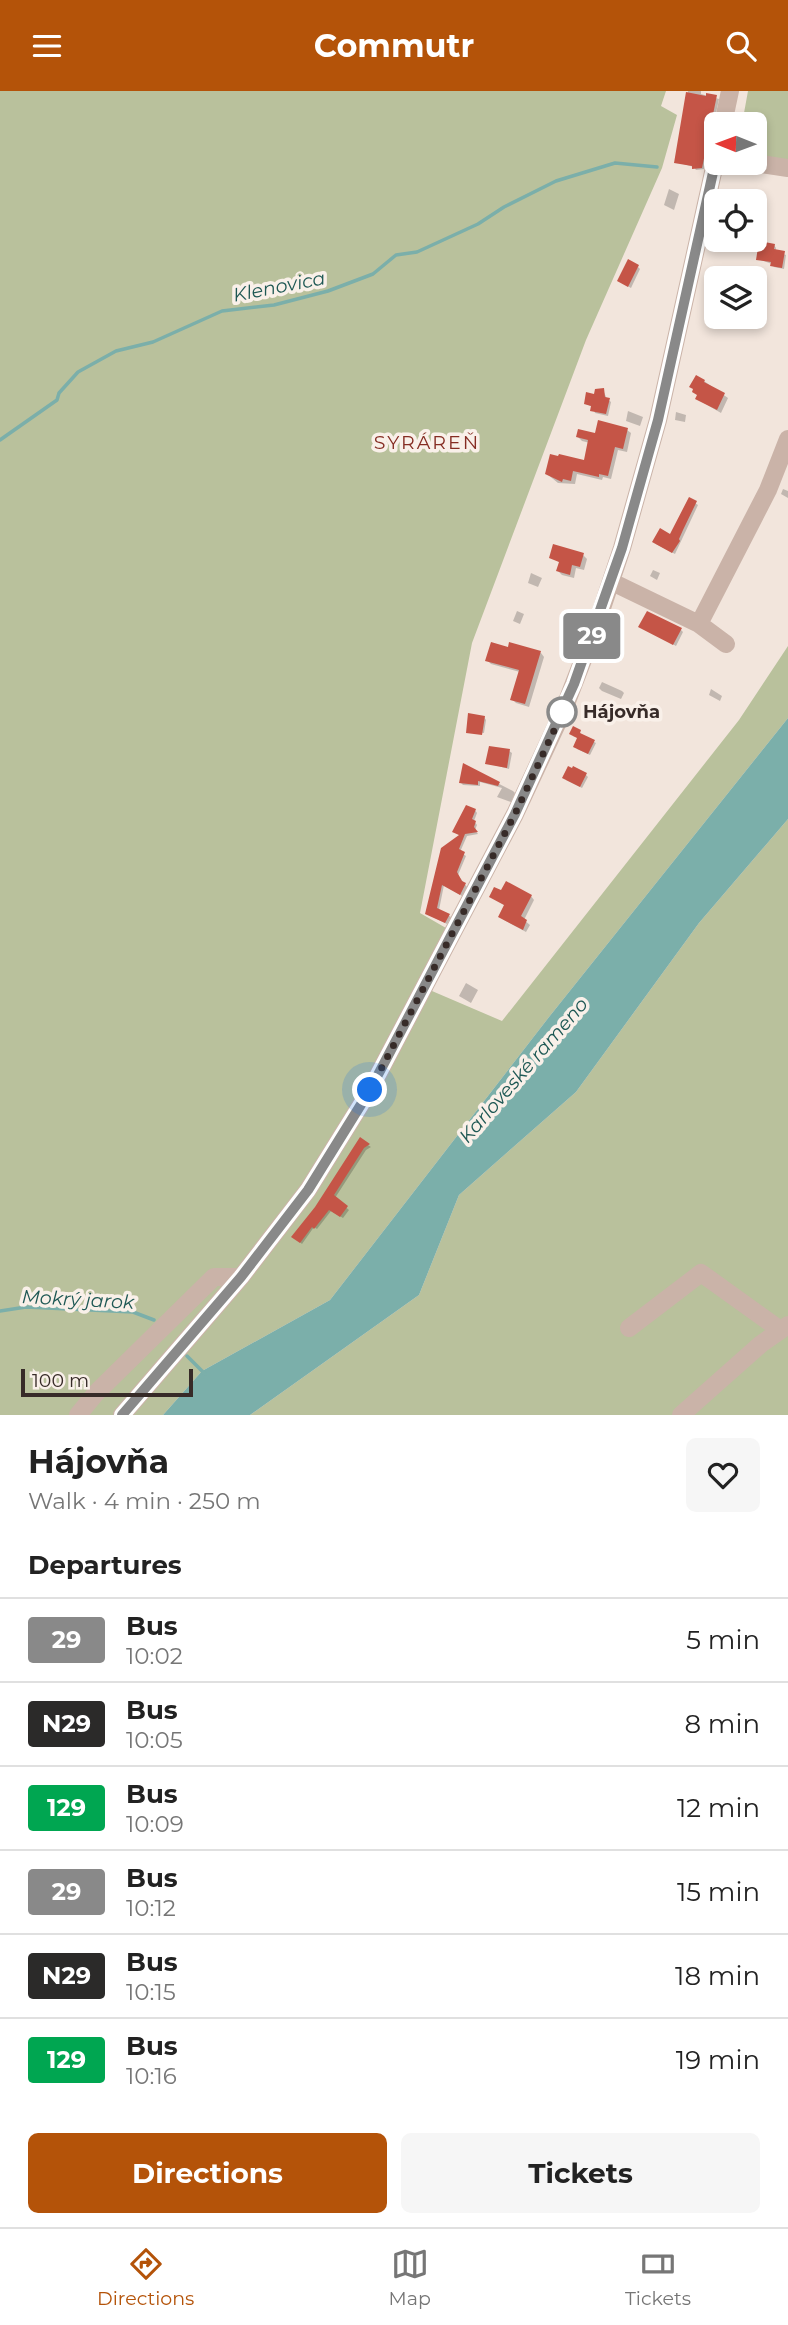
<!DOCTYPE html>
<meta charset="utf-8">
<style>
:root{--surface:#fff;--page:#f6f6f6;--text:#222;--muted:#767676;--line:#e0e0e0;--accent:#b45309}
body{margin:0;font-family:Montserrat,sans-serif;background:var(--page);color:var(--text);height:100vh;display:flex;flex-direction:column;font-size:26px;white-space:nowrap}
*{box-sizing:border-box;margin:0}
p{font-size:23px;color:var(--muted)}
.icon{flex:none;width:38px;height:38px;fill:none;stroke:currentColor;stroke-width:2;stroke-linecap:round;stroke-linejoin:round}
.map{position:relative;height:1324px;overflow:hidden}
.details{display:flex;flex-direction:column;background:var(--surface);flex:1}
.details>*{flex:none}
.badge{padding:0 14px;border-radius:5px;font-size:24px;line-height:46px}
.needle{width:46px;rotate:271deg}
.buttons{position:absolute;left:704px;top:21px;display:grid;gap:14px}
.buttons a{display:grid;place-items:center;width:63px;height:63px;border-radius:10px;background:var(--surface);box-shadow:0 4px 10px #0003;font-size:35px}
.scale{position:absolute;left:21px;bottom:18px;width:172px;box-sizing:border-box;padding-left:7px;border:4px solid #372b28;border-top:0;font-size:19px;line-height:24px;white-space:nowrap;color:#372b28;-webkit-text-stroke:5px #f9f0e9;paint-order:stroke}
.you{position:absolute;width:35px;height:35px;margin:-18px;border:5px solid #fff;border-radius:50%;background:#1a73e8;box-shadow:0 0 0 10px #1a73e833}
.map>.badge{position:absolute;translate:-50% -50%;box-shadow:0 0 0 4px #fff}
h2{padding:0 28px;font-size:26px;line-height:63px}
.round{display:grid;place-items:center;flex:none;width:74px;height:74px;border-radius:10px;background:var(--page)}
.headline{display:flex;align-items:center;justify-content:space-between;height:119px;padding:0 28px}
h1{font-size:33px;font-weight:700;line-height:52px}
.cta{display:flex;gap:14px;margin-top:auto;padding:14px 28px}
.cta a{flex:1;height:80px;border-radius:10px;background:var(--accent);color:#fff;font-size:28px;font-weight:700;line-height:80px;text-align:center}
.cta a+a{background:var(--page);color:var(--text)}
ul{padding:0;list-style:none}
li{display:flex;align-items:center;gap:21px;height:84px;padding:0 28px;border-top:2px solid var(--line)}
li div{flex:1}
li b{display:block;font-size:26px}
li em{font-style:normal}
li .badge{min-width:77px;font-weight:700;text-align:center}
header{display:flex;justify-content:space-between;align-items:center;height:91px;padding:0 28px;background:var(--accent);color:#fff;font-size:32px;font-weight:700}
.menu{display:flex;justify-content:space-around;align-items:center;height:98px;border-top:2px solid var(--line);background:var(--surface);font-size:19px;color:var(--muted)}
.menu a{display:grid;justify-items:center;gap:4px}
.menu .current{color:var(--accent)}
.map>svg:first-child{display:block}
.green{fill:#b9c19c}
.water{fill:#7bafaa}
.shadow{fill:#0003}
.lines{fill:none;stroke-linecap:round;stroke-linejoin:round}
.stream{stroke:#7bafaa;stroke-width:3.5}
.building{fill:#c55547}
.minor{stroke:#cab3a8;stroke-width:18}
.line-casing{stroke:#fff;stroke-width:16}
.line{stroke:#898989;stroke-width:10}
.walk{stroke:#372b28;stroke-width:7;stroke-dasharray:0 12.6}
.stop-dot{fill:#fff;stroke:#898989;stroke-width:3.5}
.labels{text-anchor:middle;stroke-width:7;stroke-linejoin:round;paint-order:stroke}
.stop-label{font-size:18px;font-weight:bold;fill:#372b28;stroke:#f9f0e9;text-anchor:start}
.water-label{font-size:19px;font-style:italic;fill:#1e5854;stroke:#f9f0e9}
.neighbourhood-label{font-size:19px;letter-spacing:2px;fill:#852c22;stroke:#f9f0e9}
</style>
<header><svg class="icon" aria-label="menu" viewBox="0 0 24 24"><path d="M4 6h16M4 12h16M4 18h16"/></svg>Commutr<svg class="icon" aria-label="search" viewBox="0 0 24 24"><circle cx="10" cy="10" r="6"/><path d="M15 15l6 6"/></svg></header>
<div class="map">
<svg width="788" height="1324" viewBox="0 0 788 1324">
<rect width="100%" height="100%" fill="#f2e5dc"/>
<path class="green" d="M0 0H666L661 15 677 24 662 77 586 249 472 552 420 822 446 837 432 900 502 930 739 629 788 555V627L549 926 330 1209 202 1280 163 1324H0Z
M748 0H788V72L754 62V33H742Z
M788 728V1324H250L419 1204 459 1104 576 1001 699 832Z"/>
<path class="water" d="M788 627V728L699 832 576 1001 459 1104 419 1204 250 1324H163L202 1280 330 1209 549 926Z"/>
<path class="shadow" d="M688 0H701V3L719 8 704 78 696 79 694 76 676 71Z
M669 98 679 103 674 119 664 114Z
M774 154 776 157V160L786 164 784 178 774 176 772 173 758 168Z
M638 176 640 178 631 197 622 192Z
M704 290 728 307 721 322 697 308 698 305 695 300Z
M603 299 607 308 611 311 608 325 595 322 593 316 586 313Z
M628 320 643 326 640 335 626 330Z
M676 321 686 324 685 331 675 329Z
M627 339 631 342 627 361 618 359 611 388 603 386 602 389 577 383 575 393 558 392 547 383 585 371 590 352 582 350 578 346Z
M783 398 788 400V407L781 403Z
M689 408 698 414 675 463 656 453 670 445Z
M583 464 587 468 584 479 576 477 574 487 562 484 558 480 561 472 551 466Z
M653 479 660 482 657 489 650 485Z
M531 482 542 487 538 496 528 492Z
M517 520 524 523 520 533 513 530Z
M643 537 681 539 683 541 676 555Z
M510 554 541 562 544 566 529 616 516 612 512 608 520 581 491 573 487 569 509 558Z
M602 591 622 600 624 602 621 608 602 600 599 597Z
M711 598 722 605 720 610 709 604Z
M484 626 486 629 484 642 468 640Z
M580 641 581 644 596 652 590 664 577 658 579 647 573 645Z
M509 660 512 662 509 678 487 672Z
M464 675 513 700 515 702 511 711 497 706 502 697 480 691V695L463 694 461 692Z
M586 684 588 686 582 697 566 689Z
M475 719 477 722 474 730 477 734 475 739 478 743 467 745 460 761 466 765 458 784 467 796 462 805 444 794 439 819 451 826 447 833 429 824 461 745 454 741Z
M531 805 534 809 524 829 530 834 526 841 504 829 500 826 506 815 491 806Z
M466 892 478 899 471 912 459 905Z
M360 1049 371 1056 366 1059 335 1107 349 1119 343 1127 331 1120 317 1138 314 1136 302 1153 293 1145 317 1117Z"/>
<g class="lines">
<path class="stream" d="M0 349 57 309 59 302 78 281 116 260 153 251 222 220 274 214 328 200 373 183 396 164 417 161 478 133 504 116 556 90 615 72 657 76
M0 1220 26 1216 133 1221 154 1229
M187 1265 205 1283"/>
</g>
<path class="building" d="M686 1 706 5V2L717 4 702 77 692 78V75L674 72Z
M759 150 775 153 774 158 785 160 782 177 770 175 771 171 756 169Z
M628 168 639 174 628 196 617 190Z
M696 284 705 289 704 291 725 302 717 319 695 308 697 304 692 301 693 298 689 296Z
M604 297 605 306 610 307 606 323 590 320 591 315 584 313 586 301 594 303 595 298Z
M598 329 628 337 623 358 615 356 608 385 599 383V386L573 380 571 390 563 388 562 391 545 383 550 363 558 365 559 363 584 369 588 349 576 346 578 338 595 342Z
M689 406 697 410 683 439 679 448 680 450 672 462 652 451 660 437 670 443Z
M553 453 584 462 580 476 572 474 570 484 556 480 559 471 549 467Z
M647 520 682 537 673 554 638 536Z
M491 551 508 556 509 551 541 560 525 613 510 609 519 579 485 570Z
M468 622 485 625 482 644 466 642Z
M573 635 581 639 580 642 595 649 588 663 573 656 577 647 569 643Z
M489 655 510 658 507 677 485 673Z
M463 672 500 691 498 695 478 690V694L459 692Z
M568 675 572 677 573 675 587 682 580 696 562 687Z
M466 714 476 718 472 728 476 730 474 736 478 741 465 743 459 758 465 761 457 781 462 790 466 792 460 804 442 794 437 817 450 823 445 832 425 823 441 757 459 744 452 741Z
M506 790 532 804 521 825 527 829 523 839 498 826 504 814 489 806 494 796 501 799Z
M360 1046 370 1053 364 1057 334 1104 348 1115 340 1126 329 1119 314 1138 312 1136 300 1152 291 1146 315 1116Z"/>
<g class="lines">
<path class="minor" d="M723 33 730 0
M754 72 788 77
M612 491 699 533 726 553
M699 533 768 399 788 348
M629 1237 701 1182 779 1238
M78 1324 96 1302 214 1186H241
M122 1324 241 1186 308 1099 370 999 515 723 564 618 596 535 622 457 658 329 716 68
M681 1324 761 1253 788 1234"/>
</g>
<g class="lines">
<g class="line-casing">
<path id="line" d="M122 1324 241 1186 308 1099 370 999 515 723 574 593 622 457 658 329 716 68"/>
</g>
<use href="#line" class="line"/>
<path class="walk" d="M370 999 515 723 564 618 562 621"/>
</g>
<circle class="stop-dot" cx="562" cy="621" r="14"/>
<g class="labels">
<g class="stop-label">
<text x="583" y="627">Hájovňa</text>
</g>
<g class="water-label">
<text transform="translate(279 195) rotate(-11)" y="7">Klenovica</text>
<text transform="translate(523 979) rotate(-49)" y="7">Karloveské rameno</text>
<text transform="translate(78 1208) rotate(3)" y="7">Mokrý jarok</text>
</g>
<g class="neighbourhood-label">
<text x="427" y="358">SYRÁREŇ</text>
</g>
</g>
</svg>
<div class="buttons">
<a><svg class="needle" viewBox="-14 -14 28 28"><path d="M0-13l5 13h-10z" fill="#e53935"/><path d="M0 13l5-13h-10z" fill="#767676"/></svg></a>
<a><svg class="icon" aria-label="locate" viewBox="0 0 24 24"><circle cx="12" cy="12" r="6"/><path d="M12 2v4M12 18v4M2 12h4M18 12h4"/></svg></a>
<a><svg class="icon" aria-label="layers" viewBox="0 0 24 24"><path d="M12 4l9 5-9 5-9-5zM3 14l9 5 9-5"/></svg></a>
</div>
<div class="scale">100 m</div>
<div class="you" style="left:370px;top:999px"></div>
<b class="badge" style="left:592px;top:545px;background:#898989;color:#fff">29</b>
</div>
<section class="details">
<div class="headline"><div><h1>Hájovňa</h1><p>Walk · 4 min · 250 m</p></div><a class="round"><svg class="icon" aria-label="heart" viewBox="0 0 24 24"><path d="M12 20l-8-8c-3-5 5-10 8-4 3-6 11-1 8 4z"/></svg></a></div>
<h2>Departures</h2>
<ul>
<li><span class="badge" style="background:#898989;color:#fff">29</span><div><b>Bus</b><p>10:02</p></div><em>5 min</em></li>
<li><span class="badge" style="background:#2b2a29;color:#fff">N29</span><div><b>Bus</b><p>10:05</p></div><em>8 min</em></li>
<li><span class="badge" style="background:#00a651;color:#fff">129</span><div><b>Bus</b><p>10:09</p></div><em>12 min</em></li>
<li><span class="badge" style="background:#898989;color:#fff">29</span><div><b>Bus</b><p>10:12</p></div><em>15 min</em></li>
<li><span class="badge" style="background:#2b2a29;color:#fff">N29</span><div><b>Bus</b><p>10:15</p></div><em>18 min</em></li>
<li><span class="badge" style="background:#00a651;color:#fff">129</span><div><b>Bus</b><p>10:16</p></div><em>19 min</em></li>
</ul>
<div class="cta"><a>Directions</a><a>Tickets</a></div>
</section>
<nav class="menu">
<a class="current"><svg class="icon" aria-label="directions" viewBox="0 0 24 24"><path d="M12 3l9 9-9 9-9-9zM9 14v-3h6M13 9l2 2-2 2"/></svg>Directions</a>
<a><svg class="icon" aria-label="map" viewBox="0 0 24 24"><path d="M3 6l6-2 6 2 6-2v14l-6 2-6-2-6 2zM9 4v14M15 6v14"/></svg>Map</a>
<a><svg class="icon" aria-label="tickets" viewBox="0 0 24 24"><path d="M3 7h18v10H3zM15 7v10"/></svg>Tickets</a>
</nav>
